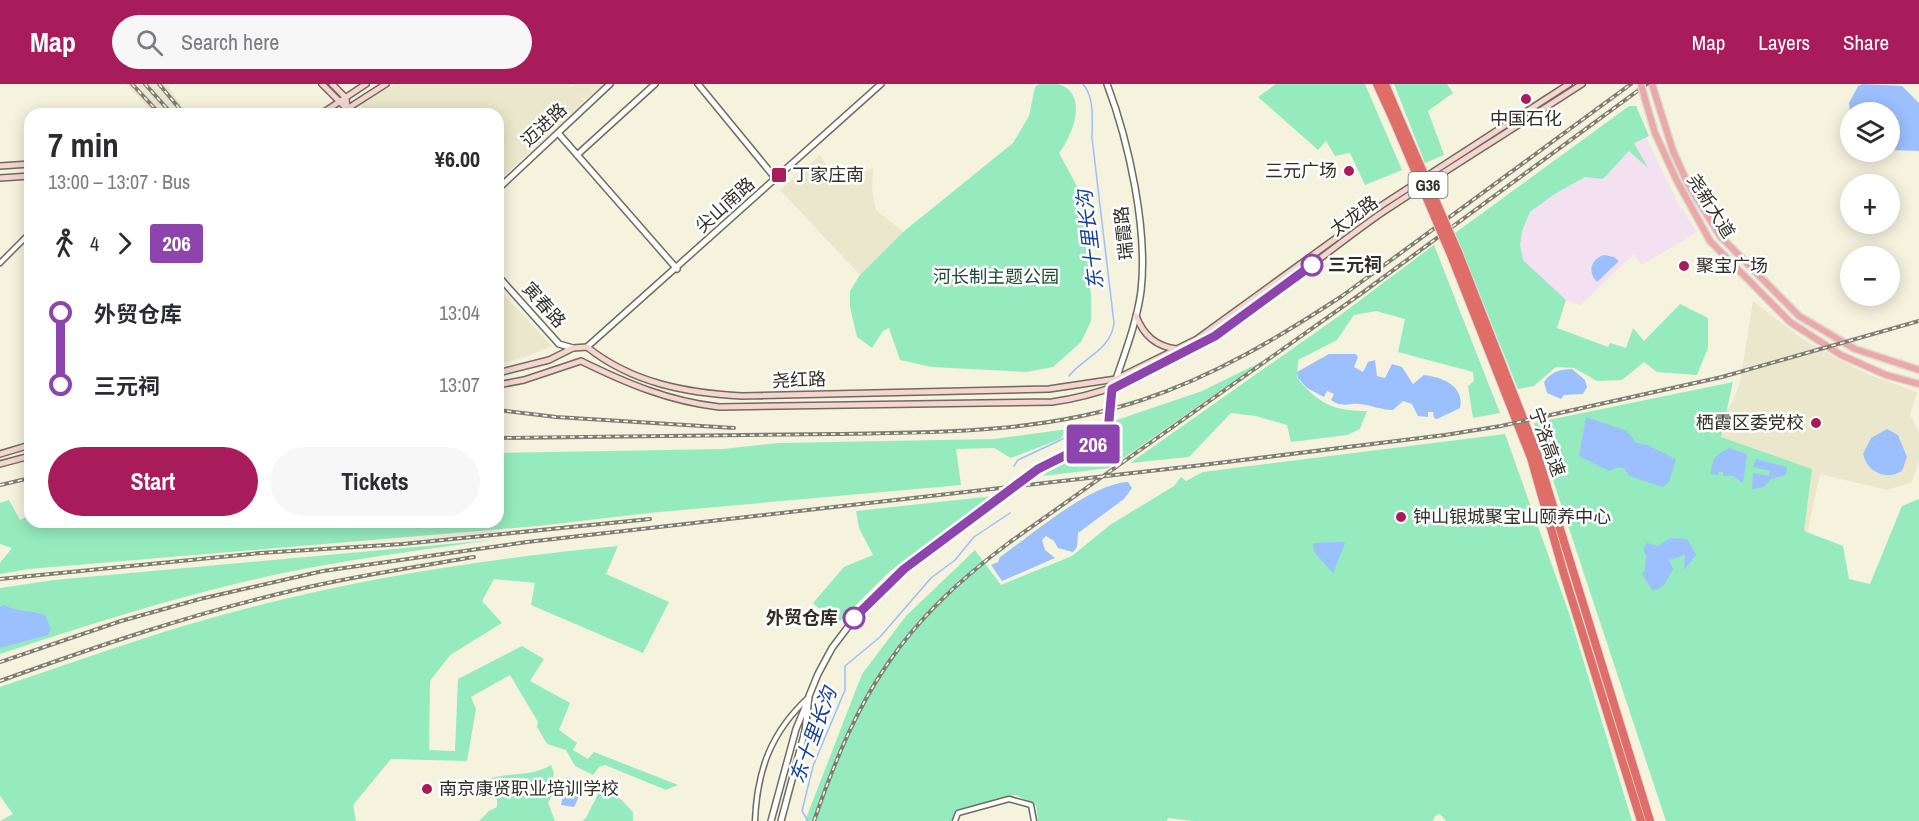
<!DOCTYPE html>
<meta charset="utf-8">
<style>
:root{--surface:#fff;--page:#f7f7f7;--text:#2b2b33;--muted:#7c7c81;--accent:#a91c5b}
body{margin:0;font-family:"Archivo Narrow","Noto Sans SC",sans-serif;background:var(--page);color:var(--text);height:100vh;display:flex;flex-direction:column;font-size:22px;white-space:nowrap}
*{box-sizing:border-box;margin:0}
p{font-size:20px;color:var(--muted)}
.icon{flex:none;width:33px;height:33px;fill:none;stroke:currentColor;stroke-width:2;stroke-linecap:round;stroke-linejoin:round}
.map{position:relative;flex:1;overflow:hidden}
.details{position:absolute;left:24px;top:24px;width:480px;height:420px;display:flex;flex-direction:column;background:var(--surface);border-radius:18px;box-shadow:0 3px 15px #0003}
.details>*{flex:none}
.badge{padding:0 12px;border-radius:4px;font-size:21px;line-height:39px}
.tools{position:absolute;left:1840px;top:18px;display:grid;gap:12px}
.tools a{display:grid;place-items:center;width:60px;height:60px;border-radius:50%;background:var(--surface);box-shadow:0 3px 15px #0003;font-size:30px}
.map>.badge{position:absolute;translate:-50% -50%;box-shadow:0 0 0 3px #fff}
.legs{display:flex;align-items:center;gap:9px;height:66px;padding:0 24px;font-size:20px}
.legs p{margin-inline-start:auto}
.head{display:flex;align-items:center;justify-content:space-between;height:102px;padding:0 24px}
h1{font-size:33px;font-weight:700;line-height:45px}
.cta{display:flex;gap:12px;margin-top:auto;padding:12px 24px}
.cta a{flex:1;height:69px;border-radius:36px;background:var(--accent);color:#fff;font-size:24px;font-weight:700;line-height:69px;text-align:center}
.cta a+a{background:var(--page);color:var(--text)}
ul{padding:0 24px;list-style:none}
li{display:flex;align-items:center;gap:21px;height:72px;font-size:22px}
li i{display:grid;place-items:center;width:9px;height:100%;margin:0 8px;background:currentColor}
li i::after{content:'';width:15px;height:15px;margin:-8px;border:4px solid;border-radius:50%;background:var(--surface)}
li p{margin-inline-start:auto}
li:first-child i{background:linear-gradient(#0000 50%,currentColor 0)}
li:last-child i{background:linear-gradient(currentColor 50%,#0000 0)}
header{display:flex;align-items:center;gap:36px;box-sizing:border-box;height:84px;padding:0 30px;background:var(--accent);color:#fff}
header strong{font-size:28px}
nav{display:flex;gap:33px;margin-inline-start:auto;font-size:21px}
.search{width:420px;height:54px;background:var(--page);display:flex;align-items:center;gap:15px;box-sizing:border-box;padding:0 21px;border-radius:33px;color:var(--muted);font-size:22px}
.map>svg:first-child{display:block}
.commercial{fill:#f3e0f0}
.built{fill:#ebe7cc}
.green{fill:#95ebbe}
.water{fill:#9cbffe}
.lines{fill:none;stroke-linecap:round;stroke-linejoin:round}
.stream{stroke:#9cbffe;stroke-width:1.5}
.minor-casing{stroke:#6f6c5b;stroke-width:7}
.tertiary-casing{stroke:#6f6c5b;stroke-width:8}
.secondary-casing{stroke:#6f6c5b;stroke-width:8}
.primary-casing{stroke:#dadad8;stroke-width:9}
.motorway-casing{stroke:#dadad8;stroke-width:10}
.minor{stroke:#fff;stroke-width:4}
.tertiary{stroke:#fff;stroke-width:5}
.secondary{stroke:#f5d4d2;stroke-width:5}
.primary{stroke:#eca8a4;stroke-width:6}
.motorway{stroke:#df6e68;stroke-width:8}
.rail-casing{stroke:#807e71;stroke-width:4}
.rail{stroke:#fff;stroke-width:1.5;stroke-dasharray:4.5;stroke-linecap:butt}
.primary-bridge-casing{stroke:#dadad8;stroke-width:9;stroke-linecap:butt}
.motorway-bridge-casing{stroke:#dadad8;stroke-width:10;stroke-linecap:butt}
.primary-bridge{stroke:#eca8a4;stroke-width:6}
.motorway-bridge{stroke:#df6e68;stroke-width:8}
.line-1-casing{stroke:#fff;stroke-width:14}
.line-1{stroke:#8e44ad;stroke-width:9}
.poi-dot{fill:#a91c5b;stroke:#fff;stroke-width:2}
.stop-1-dot{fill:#fff;stroke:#8e44ad;stroke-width:3}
.labels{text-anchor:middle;stroke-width:5;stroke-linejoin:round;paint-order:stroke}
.shield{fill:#fff;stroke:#6e6d68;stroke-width:1.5}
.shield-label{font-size:16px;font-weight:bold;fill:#302f27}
.poi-label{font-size:18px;fill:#302f27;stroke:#fff;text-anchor:start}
.street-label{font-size:18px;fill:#302f27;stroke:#fff}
.stop-label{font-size:18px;font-weight:bold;fill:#302f27;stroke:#fff;text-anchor:start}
.park-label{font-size:18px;fill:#1e4934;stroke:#fff}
.water-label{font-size:20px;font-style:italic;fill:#134199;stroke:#fff}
</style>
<header>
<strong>Map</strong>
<div class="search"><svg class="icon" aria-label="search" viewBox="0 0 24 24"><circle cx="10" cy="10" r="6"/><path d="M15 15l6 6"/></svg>Search here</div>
<nav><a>Map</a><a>Layers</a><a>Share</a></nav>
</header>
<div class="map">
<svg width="1919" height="737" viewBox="0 0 1919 737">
<rect width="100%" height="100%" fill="#f5f2de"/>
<path class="commercial" d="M1644 49 1678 119 1697 148 1642 181 1634 170 1581 221 1561 215 1532 189 1506 152V138Z"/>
<path class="built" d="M126 0H167L187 30H155Z
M395 0H567L571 3 575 0H604L586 16 577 9 585 18 498 97V30H361L362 20Z
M820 71 836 97 873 84 872 106 876 126 903 148 860 191 780 106Z
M498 205 552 262 520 275 498 279Z
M1753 217 1801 254 1836 274 1867 290 1917 308 1910 331 1919 348V378L1912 398 1887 406 1820 390 1805 458 1711 348 1732 319 1740 299Z"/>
<path class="green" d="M1039 0C1045 0 1053 0 1058 0 1090 9 1072 53 1059 69L1080 108 1091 211V237L1081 258 1053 283 1026 288 932 283 900 276 889 244 883 247 872 264 857 253 850 223V207L860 191 903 148 1013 59 1029 32 1035 3Z
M1276 0H1365L1402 86 1365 101 1350 69 1335 72 1326 57 1318 66 1258 13Z
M1394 0H1447L1453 9 1428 27 1444 71 1425 79Z
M1629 22H1636L1649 52 1634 59 1648 84 1629 67 1603 95 1585 93 1553 111 1530 128 1522 147 1520 161 1523 176 1566 216 1557 244 1608 263 1610 259 1626 264 1633 244 1644 257 1680 220 1708 234V264L1697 291 1657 288 1644 278 1622 296 1597 297 1574 284 1556 283 1534 302 1518 305 1455 149Z
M1434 161 1500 329 1473 334 1468 302 1474 297 1473 288 1398 268 1405 235 1376 227 1354 231 1337 256 1298 276 1297 294C1319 320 1333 327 1367 327L1360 345 1347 351 1291 358 1287 341 1256 332 1231 329 1189 373 1130 379 1339 232Z
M1263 277 1109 384 1043 392 1053 383 1107 361 1113 350 1114 337 1202 307Z
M1733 298 1721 353 1812 385 1804 447 1843 462 1849 495 1870 500 1902 422 1919 415V737H1666L1534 339Z
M1068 345 1060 355 1011 374 994 364 956 365 961 401 649 429 538 442 29 485 0 490V479L12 464 0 460V419L9 416 20 436 30 431V438H498V369L723 365 779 359 994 355Z
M1505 350 1569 529 1632 737H1446L1440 730 1435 732 1433 737H1193L1168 734 1167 737H1038L1036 721 1016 711 955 726 953 737H805L862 590 906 532 975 466 1001 501 1072 472 1110 441 1174 402 1181 393 1186 397 1203 388Z
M994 412 889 488 837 540 813 519 844 483 873 471 859 444 856 427Z
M492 456C429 465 365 473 303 485 200 505 99 537 0 570V504L54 496Z
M618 462 606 490 669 518 643 569 531 521 535 499 494 495 482 517 502 539 450 571 430 597 429 666 455 667 458 595 522 562 544 575 530 597 570 619 559 646 577 659 573 666 588 675 594 668 678 701 666 706 605 681 599 683 593 691 575 682 566 666 547 660 537 643 538 638 510 591 471 613 476 625 467 677 391 675 353 721 356 737H0L13 730 0 712V603C63 582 126 559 190 540 329 499 473 476 618 462Z
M551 681 554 689 552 697 558 700 548 719 555 737H479L489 727 497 723V715L481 711 492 694C513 688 531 693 551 681Z
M604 698 633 728V737H582L586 734Z"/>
<path class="water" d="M1863 0 1902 2 1919 19V67L1890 66V28H1851V37L1849 19 1858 2Z
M1604 171 1614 173 1619 177 1597 198C1587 188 1591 175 1604 171Z
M1329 270H1356L1358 273 1354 283 1363 288 1368 278 1375 276 1377 292 1385 294 1392 280 1402 283 1413 300 1424 291C1442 293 1465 302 1460 324L1437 335 1434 334 1433 328H1428V333L1418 332 1412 320 1403 317 1393 326C1381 326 1371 321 1359 320 1349 319 1341 324 1331 316L1334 310 1327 307 1324 313 1307 304 1298 294 1297 288Z
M1572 285 1585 296 1587 303 1583 310 1564 311 1561 315 1547 309 1544 298C1551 288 1560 285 1572 285Z
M1586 333 1627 347 1636 359 1647 361 1676 375 1669 398 1663 403 1629 392 1625 385 1619 383 1609 387 1579 372Z
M1887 345 1898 351 1907 373 1902 387C1886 397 1867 388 1863 370L1871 354Z
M1729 364 1747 370 1743 399 1733 392H1723V388H1718V391L1711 390C1712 374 1715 372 1729 364Z
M1756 375 1787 383 1786 391 1771 395 1764 403 1752 405 1753 389 1769 392 1770 387 1753 383Z
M1128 398 1132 404 1124 415 1078 449 1077 463 1073 468 1058 464 1054 457 1046 452 1042 456 1045 466 1055 474 1002 497 991 481 998 478 1000 473C1033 450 1090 400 1128 398Z
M1670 454 1687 455 1696 471 1684 486 1685 471 1669 476 1673 485C1668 494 1664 507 1652 506L1642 490 1645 486 1646 471 1643 465 1647 459 1658 462Z
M1343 458 1345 459 1333 489 1314 468 1313 459Z
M4 521C16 528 31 526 45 531L51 545 48 551 0 564V523Z
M567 693 585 701 574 723 561 721Z"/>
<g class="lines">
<path class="stream" d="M1069 292C1084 273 1111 266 1114 239L1092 54C1092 37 1095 14 1083 0
M1014 382 1018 376 1069 352 1070 345
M808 737 802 727 813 682 845 606V582L880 553 931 494 955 476 974 453 1010 429"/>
<g class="minor-casing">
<path id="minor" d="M0 179 30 149
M755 737C757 686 771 648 809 613
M955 737 958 729 1009 715 1031 721 1034 737"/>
</g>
<g class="tertiary-casing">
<path id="tertiary" d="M698 0 776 95
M1107 0C1129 58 1148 146 1141 207 1137 237 1126 266 1116 295
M347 25 352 30
M558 49 677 185
M577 71 655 0
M498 105 610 0
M498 192 559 260 573 264
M587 263 881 0
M771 737 796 645 809 614
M781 737 805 647 809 612 818 590 832 564 863 523 904 485 1038 385 1104 353 1108 347 1112 305"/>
</g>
<g class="secondary-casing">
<path id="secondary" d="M322 0 347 25
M332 0 346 14 347 25
M321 30 366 0
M339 30 386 0
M0 82 30 80
M0 94 30 92
M1136 232C1144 252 1156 262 1176 265
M498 289 549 276 573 264 587 263C632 299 686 309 742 312L1049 305 1116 295 1197 255 1379 123 1569 0
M498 301 524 296 581 277C626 299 668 317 719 323L1052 318C1182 300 1279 200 1383 128 1449 84 1516 43 1582 0
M0 370 30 361
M0 380 30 372"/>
</g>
<g class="primary-casing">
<path id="primary" d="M1652 0 1673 67 1688 100 1720 152 1799 232 1855 265 1919 286
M1645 15 1655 49 1676 95 1710 157 1790 238 1841 271 1886 291 1919 300"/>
</g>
<g class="motorway-casing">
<path id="motorway" d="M1377 0 1393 35
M1385 0 1399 33
M1458 168 1537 370 1650 737
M1451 171 1531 374 1564 490 1641 737"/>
</g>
<use href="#minor" class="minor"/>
<use href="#tertiary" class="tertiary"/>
<use href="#secondary" class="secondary"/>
<use href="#primary" class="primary"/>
<use href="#motorway" class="motorway"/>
<g class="rail-casing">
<path id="rail" d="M132 0 160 30
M145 0 172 30
M159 0 184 30
M498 326 556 333 734 344
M498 354C610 352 721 352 833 350 937 349 1042 349 1142 316 1214 292 1278 254 1342 212L1631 0
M0 401 30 394
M0 495 260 469 403 460 650 435
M0 578 121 537 200 515 323 487 527 458 1194 382 1445 351 1501 342 1722 293 1919 237
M0 597C97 562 195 529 295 506 354 492 415 483 474 473
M814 737C858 609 900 540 1010 458L1362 209 1647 0"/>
</g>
<use href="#rail" class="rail"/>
<g class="primary-bridge-casing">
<path id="primary-bridge" d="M1641 0 1645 15"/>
</g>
<g class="motorway-bridge-casing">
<path id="motorway-bridge" d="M1399 33 1458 168
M1393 35 1451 171"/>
</g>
<use href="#primary-bridge" class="primary-bridge"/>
<use href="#motorway-bridge" class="motorway-bridge"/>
</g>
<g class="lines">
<g class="line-1-casing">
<path id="line-1" d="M854 534 904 485 1038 385 1104 352 1108 347 1112 305 1215 252 1312 181"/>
</g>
<use href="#line-1" class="line-1"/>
</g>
<g class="poi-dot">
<circle cx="1526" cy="15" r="6"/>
<circle cx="1349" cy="87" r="6"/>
<rect x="771" y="83" width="16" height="16" rx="3"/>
<circle cx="1684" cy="182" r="6"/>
<circle cx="1816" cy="339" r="6"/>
<circle cx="1401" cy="433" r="6"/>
<circle cx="427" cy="705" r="6"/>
</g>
<g class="stop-1-dot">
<circle cx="1312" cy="181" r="10"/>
<circle cx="854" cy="534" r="10"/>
</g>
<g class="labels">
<rect class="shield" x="1408.5" y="88" width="39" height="26" rx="4.5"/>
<g class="shield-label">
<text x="1428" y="107">G36</text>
</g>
<g class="poi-label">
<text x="1526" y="41" text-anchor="middle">中国石化</text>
<text x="1337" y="93" text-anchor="end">三元广场</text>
<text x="792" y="97">丁家庄南</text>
<text x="1696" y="188">聚宝广场</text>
<text x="1804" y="345" text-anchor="end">栖霞区委党校</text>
<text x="1413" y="439">钟山银城聚宝山颐养中心</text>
<text x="439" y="711">南京康贤职业培训学校</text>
</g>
<g class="street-label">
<text transform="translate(544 41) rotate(-43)" y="6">迈进路</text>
<text transform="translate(725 121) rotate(-42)" y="6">尖山南路</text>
<text transform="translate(1711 122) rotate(58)" y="6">尧新大道</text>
<text transform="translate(1354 132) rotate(-36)" y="6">太龙路</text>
<text transform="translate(1124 149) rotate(-96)" y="6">瑞霞路</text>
<text transform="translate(544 221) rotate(48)" y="6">寅春路</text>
<text transform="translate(799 296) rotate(-2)" y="6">尧红路</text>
<text transform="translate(1547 358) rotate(70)" y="6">宁洛高速</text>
</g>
<g class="stop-label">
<text x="1328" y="187">三元祠</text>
<text x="838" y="540" text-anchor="end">外贸仓库</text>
</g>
<g class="park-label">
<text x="996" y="199">河长制主题公园</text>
</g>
<g class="water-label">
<text transform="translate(1090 156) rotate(-97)" y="7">东十里长沟</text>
<text transform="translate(813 651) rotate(-70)" y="7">东十里长沟</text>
</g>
</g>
</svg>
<div class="tools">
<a><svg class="icon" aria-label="layers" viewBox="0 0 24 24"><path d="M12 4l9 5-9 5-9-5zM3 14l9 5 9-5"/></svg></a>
<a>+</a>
<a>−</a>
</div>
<b class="badge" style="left:1093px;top:360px;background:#8e44ad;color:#fff">206</b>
<section class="details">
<div class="head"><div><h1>7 min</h1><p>13:00 – 13:07 · Bus</p></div><b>¥6.00</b></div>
<div class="legs"><svg class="icon" aria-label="walk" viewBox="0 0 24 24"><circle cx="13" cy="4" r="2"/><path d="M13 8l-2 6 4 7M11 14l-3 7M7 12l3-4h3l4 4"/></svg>4<svg class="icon" aria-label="forward" viewBox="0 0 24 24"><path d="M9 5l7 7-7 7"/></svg><b class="badge" style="background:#8e44ad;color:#fff">206</b></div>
<ul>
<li><i style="color:#8e44ad"></i><b>外贸仓库</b><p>13:04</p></li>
<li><i style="color:#8e44ad"></i><b>三元祠</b><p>13:07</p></li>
</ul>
<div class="cta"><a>Start</a><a>Tickets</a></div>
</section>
</div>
